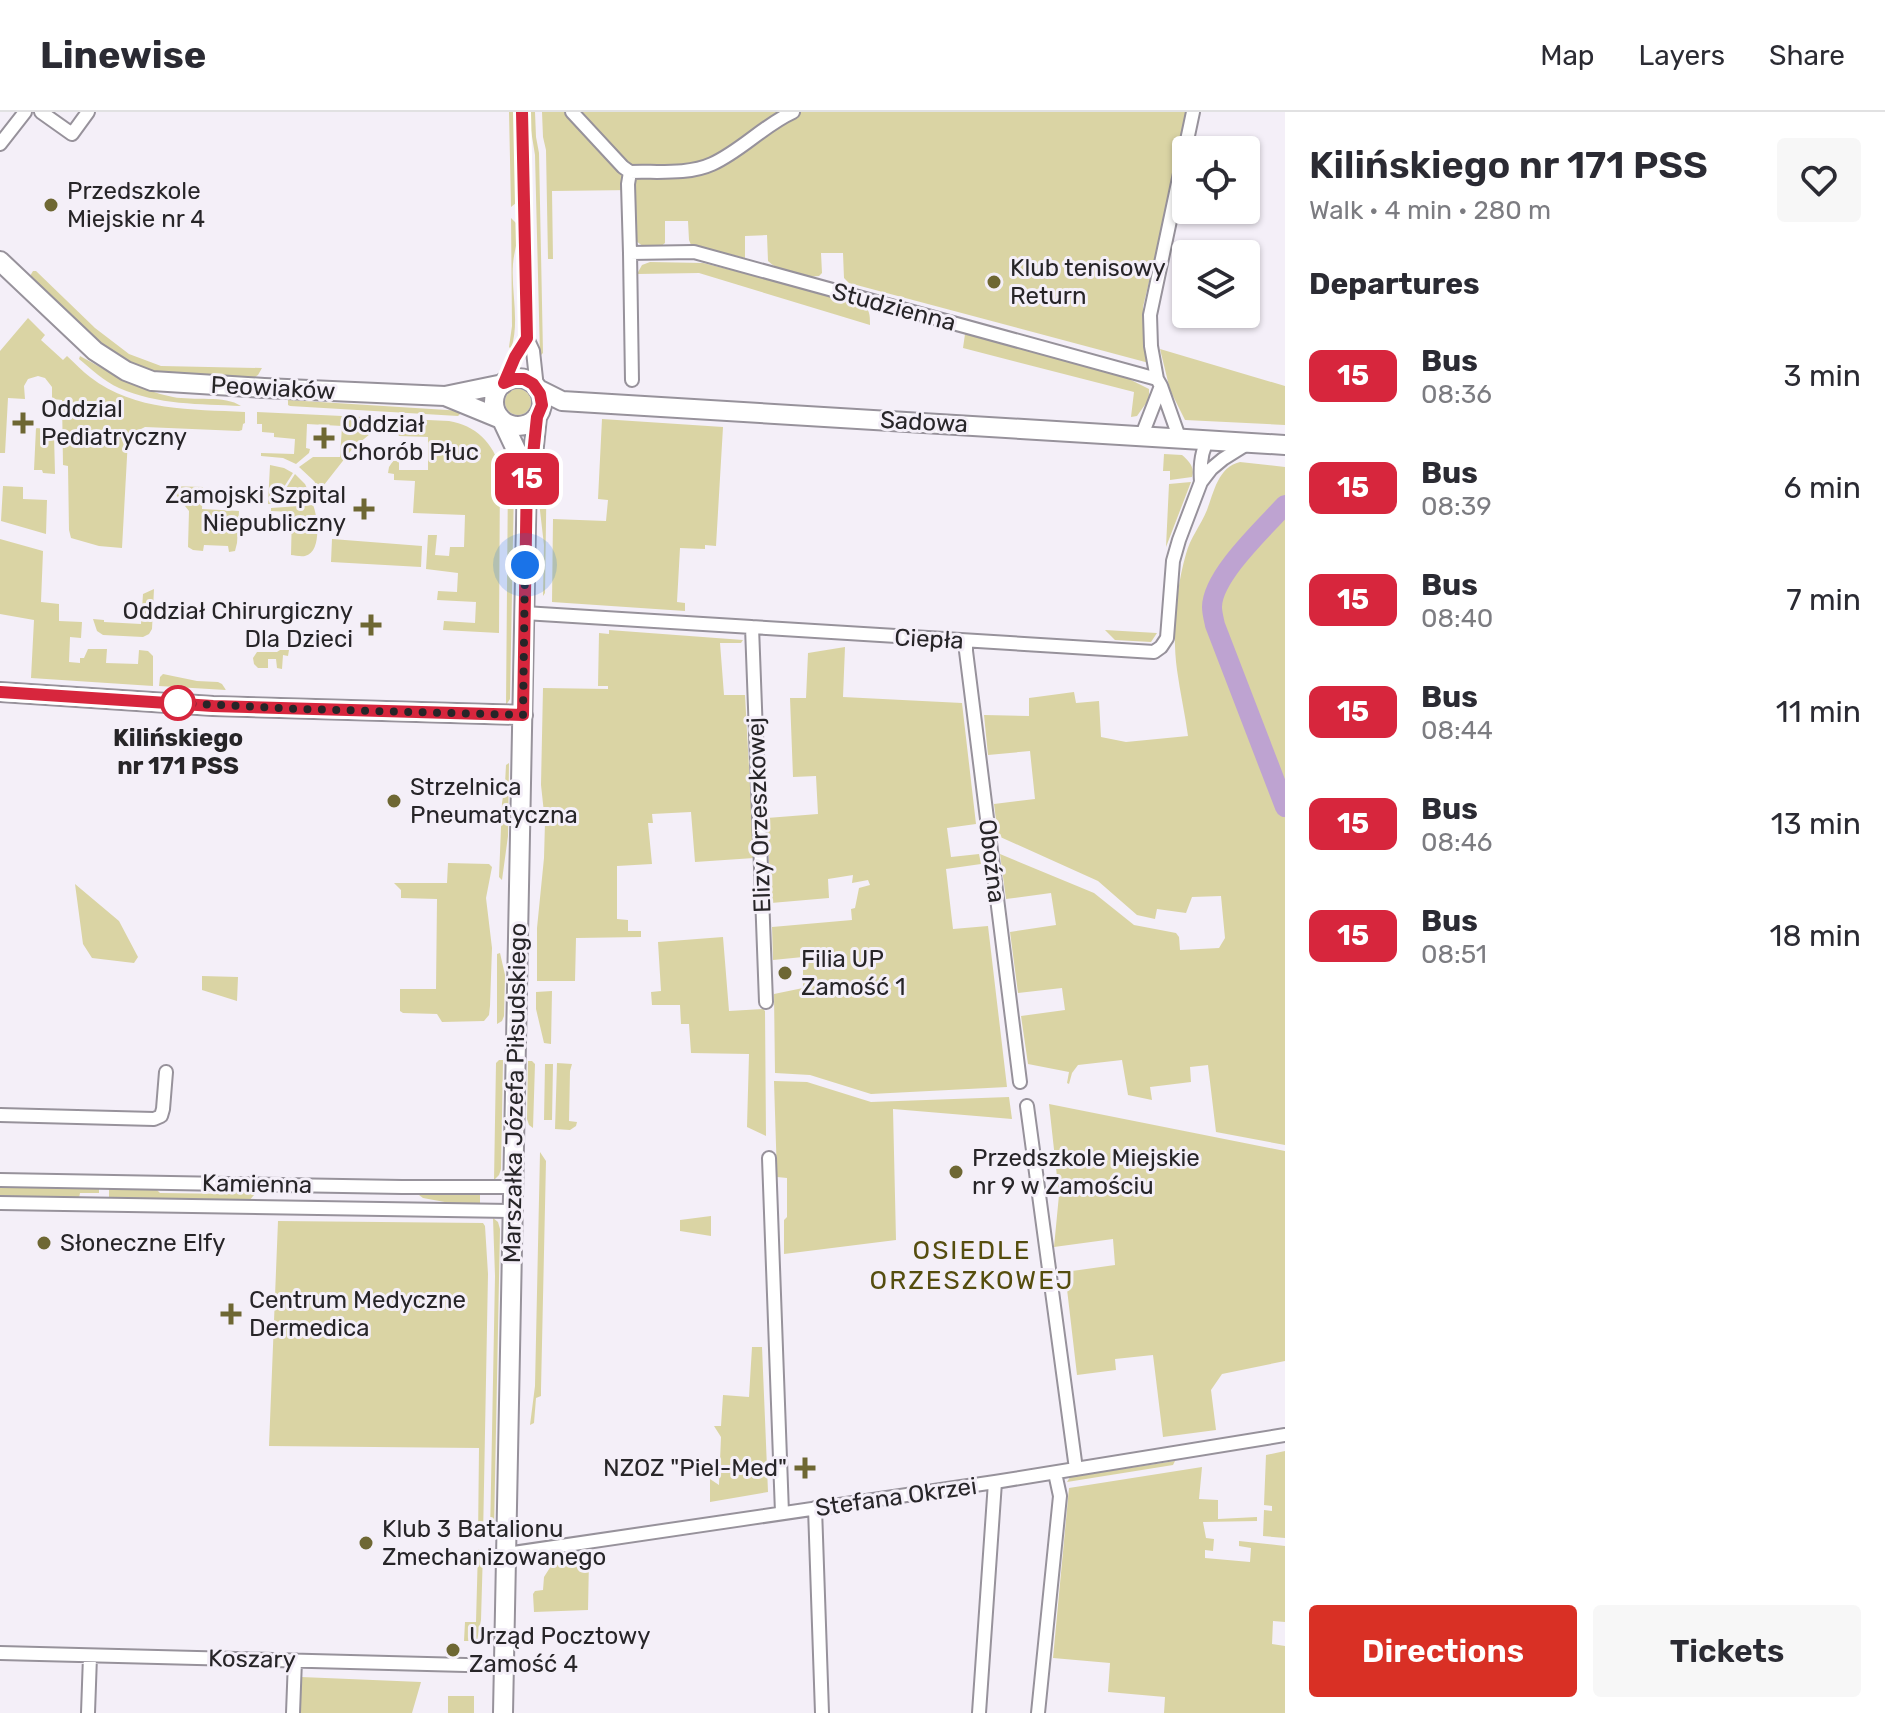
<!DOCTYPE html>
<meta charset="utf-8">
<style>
:root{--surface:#fff;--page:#f7f7f7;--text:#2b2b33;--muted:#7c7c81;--line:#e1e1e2;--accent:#d93025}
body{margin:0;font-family:Rubik,sans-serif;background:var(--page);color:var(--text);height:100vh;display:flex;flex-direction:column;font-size:30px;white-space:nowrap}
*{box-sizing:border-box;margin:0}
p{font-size:26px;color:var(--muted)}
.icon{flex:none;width:44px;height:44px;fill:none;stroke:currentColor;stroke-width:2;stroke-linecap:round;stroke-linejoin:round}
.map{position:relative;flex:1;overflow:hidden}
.details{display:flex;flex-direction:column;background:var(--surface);width:600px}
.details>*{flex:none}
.badge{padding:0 16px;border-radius:12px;font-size:28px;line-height:52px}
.controls{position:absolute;left:1172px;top:24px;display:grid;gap:16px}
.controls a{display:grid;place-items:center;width:88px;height:88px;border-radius:8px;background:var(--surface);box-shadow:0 2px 6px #0004;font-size:40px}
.you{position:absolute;width:40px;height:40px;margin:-20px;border:6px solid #fff;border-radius:50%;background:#1a73e8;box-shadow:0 0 0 12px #1a73e833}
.map>.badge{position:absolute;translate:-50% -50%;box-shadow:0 0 0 4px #fff}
h2{padding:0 24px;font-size:30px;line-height:72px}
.round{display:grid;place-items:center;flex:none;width:84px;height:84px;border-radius:8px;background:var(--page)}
.overview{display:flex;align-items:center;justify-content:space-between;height:136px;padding:0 24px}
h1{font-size:38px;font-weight:600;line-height:60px}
.cta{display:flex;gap:16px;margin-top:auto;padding:16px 24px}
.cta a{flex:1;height:92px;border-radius:8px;background:var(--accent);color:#fff;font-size:32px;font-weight:600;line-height:92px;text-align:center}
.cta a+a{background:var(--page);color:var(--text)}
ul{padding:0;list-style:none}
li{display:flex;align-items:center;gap:24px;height:112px;padding:0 24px}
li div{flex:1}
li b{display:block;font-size:30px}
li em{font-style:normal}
li .badge{min-width:88px;font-weight:700;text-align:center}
header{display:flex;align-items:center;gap:48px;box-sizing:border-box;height:112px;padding:0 40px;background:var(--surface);border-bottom:2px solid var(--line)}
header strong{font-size:38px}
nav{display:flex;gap:44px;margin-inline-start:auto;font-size:28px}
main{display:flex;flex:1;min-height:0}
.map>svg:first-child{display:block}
.green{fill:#dad4a4}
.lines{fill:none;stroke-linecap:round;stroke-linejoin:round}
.river{stroke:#bea3d1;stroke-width:20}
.street-casing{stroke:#97929b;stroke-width:16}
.secondary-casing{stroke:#97929b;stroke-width:22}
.street{stroke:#fff;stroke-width:12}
.secondary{stroke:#fff;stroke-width:18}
.line-casing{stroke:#fff;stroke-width:18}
.line{stroke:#d7263d;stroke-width:12}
.walk{stroke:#272528;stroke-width:8;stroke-dasharray:0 14.4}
.poi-dot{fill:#6e6733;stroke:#f4eff8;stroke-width:3}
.stop-dot{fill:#fff;stroke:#d7263d;stroke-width:4}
.labels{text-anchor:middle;stroke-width:6;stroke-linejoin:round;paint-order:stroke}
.poi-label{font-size:24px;fill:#272528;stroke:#f4eff8;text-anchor:start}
.street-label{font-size:24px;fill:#272528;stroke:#f4eff8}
.stop-label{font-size:24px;font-weight:bold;fill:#272528;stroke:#f4eff8}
.neighbourhood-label{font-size:26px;letter-spacing:2px;fill:#554d0e;stroke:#f4eff8}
</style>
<header>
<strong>Linewise</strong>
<nav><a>Map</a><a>Layers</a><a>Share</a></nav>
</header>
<main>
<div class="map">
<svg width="1285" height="1601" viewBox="0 0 1285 1601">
<rect width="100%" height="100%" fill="#f4eff8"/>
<path class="green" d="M509 0H516L518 87 516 91 511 95Z
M528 0H535L536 25 539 41 543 241 540 244 535 43Z
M542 0H1187L1174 65 1143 195 1149 251 849 171 844 166 843 141H821L822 161 819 164C804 166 779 160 768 149L767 123 745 124V146L691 133 689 128 688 109H665V131L660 135H644L636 129 633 78 552 79 553 147H548L546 38 543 25Z
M511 106 518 113C519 127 514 138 513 152 511 180 520 210 511 237L509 235 512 214Z
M650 150 703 151 860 190C870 197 870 202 870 213L699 161 637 162 642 153Z
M33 159H36L95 216 129 242 161 254 262 256 258 263 253 266C222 264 183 265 153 259 102 247 65 199 30 164Z
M28 206 45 223 41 228 63 248 67 244C75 251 82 259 90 265 136 300 191 297 245 300V311L243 312 242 318 239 319 145 315 135 320 128 327 122 436 99 434 71 426 69 418 68 354 63 353 62 288 52 287V275L45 266 38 264 28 267 24 274 25 287 8 286 5 341H0V239Z
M965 222 1131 265V268L1149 277V287L1137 304 1131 305 1134 280 963 236Z
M1160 237 1285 274V313L1185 308 1170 278Z
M80 244C111 261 138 278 173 285 193 289 225 283 241 294 200 292 158 293 119 276 104 269 91 257 79 247Z
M505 290a13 13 0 1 1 26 0a13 13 0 1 1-26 0Z
M288 288 463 299 458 304 290 294 288 293Z
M257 300 449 309C475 313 494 331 500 357L499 521 443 518 444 509 475 511 476 490 437 488 438 479 457 480 458 461 426 457 428 423H437L435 443 449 444 450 435H464L465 403 413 401 415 369 394 368V362L388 361 389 355 393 349H399V358H428V325L399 324 394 313 371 312 370 322 353 336 320 378 314 369 299 355 313 345H340L342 314 307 312 306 336 310 337 309 341 296 352 283 346 261 344V341L294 342 295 327 274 325V321L262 320V312H257Z
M602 307 723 315 716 434 705 433V437L680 436 677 490 685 491V499L552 490 553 407 606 409 608 388 598 387Z
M36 316 48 317 54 322 55 362 43 361 42 358H34Z
M539 337H545L547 339 545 481 543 484 544 433 539 390Z
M510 342 514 361V373L510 587 506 593 508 362 505 347 507 343Z
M1164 342 1182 343C1189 349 1195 355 1192 365L1170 368V359H1163Z
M1240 350 1285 355V1033L1216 1020 1208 953 1190 955 1191 970 1150 975 1152 988 1128 983 1122 948 1078 953 1072 961 1069 972 1067 971 1069 960 1028 952 1021 904 1065 898 1062 876 1018 881 1010 820 1056 813 1051 781 1006 787 1000 742 1094 781 1134 813 1176 821 1179 825 1180 838 1219 836 1225 826 1221 784 1192 785 1186 801 1157 797 1155 807 1137 803 1098 769 998 724 994 692 1035 687 1030 639 988 643 984 603 1029 604V586L1074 580 1076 591 1099 589 1101 625 1126 630 1188 624C1185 602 1180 580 1177 558 1172 522 1176 476 1186 442 1190 426 1201 413 1207 398 1214 380 1218 355 1240 350Z
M270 353 284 356 293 361 273 392H268Z
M295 362 305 372 313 389 276 392Z
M1191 370 1166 435 1169 372Z
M3 374 23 375V387L47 388 46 422 1 409Z
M169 374 203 375 202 397 239 399 237 431 235 439 229 440 228 434 204 433 203 439 193 438 188 435 189 399Z
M313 393C318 405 322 440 305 444 300 445 295 443 291 443L292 400 271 399V396Z
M0 427 43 439 41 490 59 492V509L82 510 81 526 70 525 69 550 80 551V546H84L88 537H107L106 551 138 552 139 538 148 539 153 544V574L31 566 34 508 0 502Z
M332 427 422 434 421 455 331 450Z
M154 477 152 517 149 522 143 525 103 523 97 519 93 507 104 508V510L141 512 143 482Z
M609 518 743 528 741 531H720L724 583H745L754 746 695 750 691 700 652 702 653 711H648L652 752 617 754V807L628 808V819H641V825L576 826 575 869H537V816L544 746 545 710 541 673 543 576 608 577V574H598L599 521 609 522Z
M1105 518 1157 521 1151 530 1115 528Z
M845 535 843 585 962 591 976 712 947 716 951 745 979 742 981 752 946 757 953 817 988 814 1007 975 871 982 810 963 775 961 774 882 803 876V845L773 848 772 815 852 808 851 797 855 796 859 776 870 773 868 768 852 771 853 763 828 767 829 786 771 791 767 706 818 702 816 664 793 665 790 586H806L808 541Z
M280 538H289L288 544 283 543 282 557 277 556 276 547H268V556H258L254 552 253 546 257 540H277Z
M163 562 197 569 218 570 222 572 226 578 159 574 160 565Z
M509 651 508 724 502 768 499 765 502 691 505 672 506 653Z
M448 751 489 752 492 755 486 786 492 836 490 894 489 903 484 909 442 910 437 902 403 901 400 899V877H436L437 787 401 786V778L394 771H447Z
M75 772 119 809 138 845 134 851 92 846 83 832Z
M723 825 729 899 763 897 765 899 766 1024 747 1015 749 942 691 941 689 912H681L680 893H652L651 880 661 879 658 830Z
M500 841 505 863 504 904 502 909 497 912V842Z
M202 864 238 865 237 889 202 878Z
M552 879 551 932 544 931 536 897V880Z
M499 948H503L501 1057 499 1063 494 1068 496 951Z
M528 949H532L535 952 533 1016 529 1013 527 1007Z
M557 951 572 952 570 959 569 1009 577 1010 576 1014 570 1018 555 1017Z
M545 952H553L552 1008H544Z
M774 969 807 970 871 990 1009 985 1012 1007 893 997 896 1128 784 1142V1108L787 1105V1066L777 1065Z
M1049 992 1285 1039V1249L1222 1262 1211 1278 1216 1318 1163 1325 1153 1243 1115 1247 1116 1258 1077 1263 1065 1160 1115 1153 1113 1127 1054 1135 1059 1083Z
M540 1040 546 1049 541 1277V1284L536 1286 534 1311 530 1313 535 1274Z
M0 1073 99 1076V1081H80L79 1086 0 1084Z
M109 1076 156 1077 160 1081 235 1082 238 1078H251L254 1083 249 1089 109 1087Z
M480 1080V1094L461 1093 423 1086 419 1083 420 1081Z
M711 1104V1124L680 1119V1108Z
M493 1106 498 1110 500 1117 494 1418 490 1425 495 1164Z
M278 1109 483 1111 485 1114 488 1162 483 1427H478L479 1336 269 1334Z
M752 1235H762L768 1380 710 1390V1367L719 1373 721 1325 714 1314H721L723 1283 749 1285Z
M1285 1339V1426L1263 1424 1264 1398 1272 1399V1394L1264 1393 1266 1343Z
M1175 1349 1173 1353 1067 1370 1070 1365Z
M1202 1355 1199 1387 1218 1388V1407L1257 1405V1409L1203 1410 1206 1426 1214 1427 1213 1439 1205 1438V1446L1250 1450 1251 1436 1239 1434V1429L1285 1434V1510L1273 1509 1272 1532 1285 1534V1601H1164L1165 1585 1108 1580 1110 1551 1053 1546 1069 1376Z
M478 1437 483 1438 481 1508 477 1529H464L465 1510H476Z
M589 1447 588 1498 534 1500 533 1482 535 1479 543 1478 544 1465 551 1454Z
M301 1565 421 1570 412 1601H301Z
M448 1584H474V1601H448Z"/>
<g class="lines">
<path class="river" d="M1285 393C1264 416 1212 464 1212 495 1212 501 1214 508 1215 513L1285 695"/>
<g class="street-casing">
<path id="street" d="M41 0 72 22 88 0
M522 0 527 226 533 239 537 276
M572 0 623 55 630 60 628 72 630 141
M0 32 25 0
M630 60C656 59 688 63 712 52 741 39 764 13 793 0
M1157 267 1151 234 1150 203 1193 0
M632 268 630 141 694 140 1157 267 1161 274
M504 271 515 245 527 226
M1142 323 1161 274 1179 325
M1201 370C1200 356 1200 339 1209 327
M524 501 1154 540 1161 535 1167 526 1173 449 1179 428 1201 370 1211 357 1223 347 1247 332
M752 515 766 890
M966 529V539L1020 970
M1027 994 1076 1357
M0 1003 154 1007 161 1004 163 997 166 960
M769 1046 782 1401
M0 1068 402 1075H513
M0 1091 513 1099
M815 1396 822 1601
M506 1442 995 1370 1285 1323
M0 1541 504 1554
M88 1601 90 1544
M293 1601 295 1548
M979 1601 995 1370
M1038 1601 1060 1384 1055 1361"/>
</g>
<g class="secondary-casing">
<path id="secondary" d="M0 149 95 239 126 259 152 269 264 276 445 284 503 272
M494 290a24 24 0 1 1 48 0a24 24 0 1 1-48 0Z
M538 277 562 289 1285 333
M445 284 501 307
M502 308 527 361
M0 580 213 594 523 603
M503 1601 527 361 533 343 537 305"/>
</g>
<use href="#street" class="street"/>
<use href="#secondary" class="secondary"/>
</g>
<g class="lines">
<g class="line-casing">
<path id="line" d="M0 580 213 594 523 603 527 361 533 343 537 305 542 293 540 282 533 272 524 267H514L504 271 515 245 527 226 522 0"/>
</g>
<use href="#line" class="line"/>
<path class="walk" d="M178 591 300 597 523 603 525 453"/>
</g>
<g class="poi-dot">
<circle cx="51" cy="93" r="8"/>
<circle cx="994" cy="170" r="8"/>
<path d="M19 299h8v8h8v8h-8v8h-8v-8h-8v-8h8z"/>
<path d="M320 314h8v8h8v8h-8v8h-8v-8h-8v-8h8z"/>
<path d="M360 385h8v8h8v8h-8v8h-8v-8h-8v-8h8z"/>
<path d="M367 501h8v8h8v8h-8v8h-8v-8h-8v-8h8z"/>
<circle cx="394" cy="689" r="8"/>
<circle cx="785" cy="861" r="8"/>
<circle cx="956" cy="1060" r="8"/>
<circle cx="44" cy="1131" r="8"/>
<path d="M227 1190h8v8h8v8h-8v8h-8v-8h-8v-8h8z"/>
<path d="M801 1344h8v8h8v8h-8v8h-8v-8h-8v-8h8z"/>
<circle cx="366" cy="1431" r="8"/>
<circle cx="453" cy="1538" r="8"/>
</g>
<circle class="stop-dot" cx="178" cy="591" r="16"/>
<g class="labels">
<g class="poi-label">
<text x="67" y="87">Przedszkole<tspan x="67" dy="28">Miejskie nr 4</tspan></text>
<text x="1010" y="164">Klub tenisowy<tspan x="1010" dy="28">Return</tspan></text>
<text x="41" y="305">Oddzial<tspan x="41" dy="28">Pediatryczny</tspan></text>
<text x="342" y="320">Oddział<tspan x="342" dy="28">Chorób Płuc</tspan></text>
<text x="346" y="391" text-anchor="end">Zamojski Szpital<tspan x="346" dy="28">Niepubliczny</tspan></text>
<text x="353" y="507" text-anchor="end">Oddział Chirurgiczny<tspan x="353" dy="28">Dla Dzieci</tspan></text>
<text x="410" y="683">Strzelnica<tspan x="410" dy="28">Pneumatyczna</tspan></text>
<text x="801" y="855">Filia UP<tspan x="801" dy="28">Zamość 1</tspan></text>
<text x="972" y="1054">Przedszkole Miejskie<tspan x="972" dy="28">nr 9 w Zamościu</tspan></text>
<text x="60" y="1139">Słoneczne Elfy</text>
<text x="249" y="1196">Centrum Medyczne<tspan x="249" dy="28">Dermedica</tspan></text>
<text x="787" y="1364" text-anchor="end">NZOZ "Piel-Med"</text>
<text x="382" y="1425">Klub 3 Batalionu<tspan x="382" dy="28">Zmechanizowanego</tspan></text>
<text x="469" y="1532">Urząd Pocztowy<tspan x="469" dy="28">Zamość 4</tspan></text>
</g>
<g class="street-label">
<text transform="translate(894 195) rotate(15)" y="8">Studzienna</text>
<text transform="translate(273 276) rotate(3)" y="8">Peowiaków</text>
<text transform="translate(924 310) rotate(3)" y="8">Sadowa</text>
<text transform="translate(929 527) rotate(3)" y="8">Ciepła</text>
<text transform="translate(759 703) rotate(-92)" y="8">Elizy Orzeszkowej</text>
<text transform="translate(992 749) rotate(83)" y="8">Oboźna</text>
<text transform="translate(515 981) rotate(-89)" y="8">Marszałka Józefa Piłsudskiego</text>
<text transform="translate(257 1072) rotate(1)" y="8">Kamienna</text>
<text transform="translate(896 1385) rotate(-8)" y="8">Stefana Okrzei</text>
<text transform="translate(252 1547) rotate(1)" y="8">Koszary</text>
</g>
<g class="stop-label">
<text x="178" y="634">Kilińskiego<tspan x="178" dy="28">nr 171 PSS</tspan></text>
</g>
<g class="neighbourhood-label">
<text x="972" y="1147">OSIEDLE<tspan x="972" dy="30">ORZESZKOWEJ</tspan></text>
</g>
</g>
</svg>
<div class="controls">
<a><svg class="icon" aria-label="locate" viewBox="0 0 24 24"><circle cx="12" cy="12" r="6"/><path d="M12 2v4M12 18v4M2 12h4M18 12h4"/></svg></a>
<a><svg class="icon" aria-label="layers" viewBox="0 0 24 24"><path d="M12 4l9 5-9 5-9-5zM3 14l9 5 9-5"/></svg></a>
</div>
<div class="you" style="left:525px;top:453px"></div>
<b class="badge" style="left:527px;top:367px;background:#d7263d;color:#fff">15</b>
</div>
<section class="details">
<div class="overview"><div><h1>Kilińskiego nr 171 PSS</h1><p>Walk · 4 min · 280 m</p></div><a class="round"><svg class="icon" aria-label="heart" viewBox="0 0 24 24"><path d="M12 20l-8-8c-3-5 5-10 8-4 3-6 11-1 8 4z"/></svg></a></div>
<h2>Departures</h2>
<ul>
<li><span class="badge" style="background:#d7263d;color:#fff">15</span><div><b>Bus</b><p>08:36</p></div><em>3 min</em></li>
<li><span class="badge" style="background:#d7263d;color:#fff">15</span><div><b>Bus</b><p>08:39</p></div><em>6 min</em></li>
<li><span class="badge" style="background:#d7263d;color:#fff">15</span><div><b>Bus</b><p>08:40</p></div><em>7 min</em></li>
<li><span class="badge" style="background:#d7263d;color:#fff">15</span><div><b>Bus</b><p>08:44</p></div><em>11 min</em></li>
<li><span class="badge" style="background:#d7263d;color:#fff">15</span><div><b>Bus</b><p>08:46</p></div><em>13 min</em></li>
<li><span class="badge" style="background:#d7263d;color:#fff">15</span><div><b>Bus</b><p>08:51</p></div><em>18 min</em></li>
</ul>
<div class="cta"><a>Directions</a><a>Tickets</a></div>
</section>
</main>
